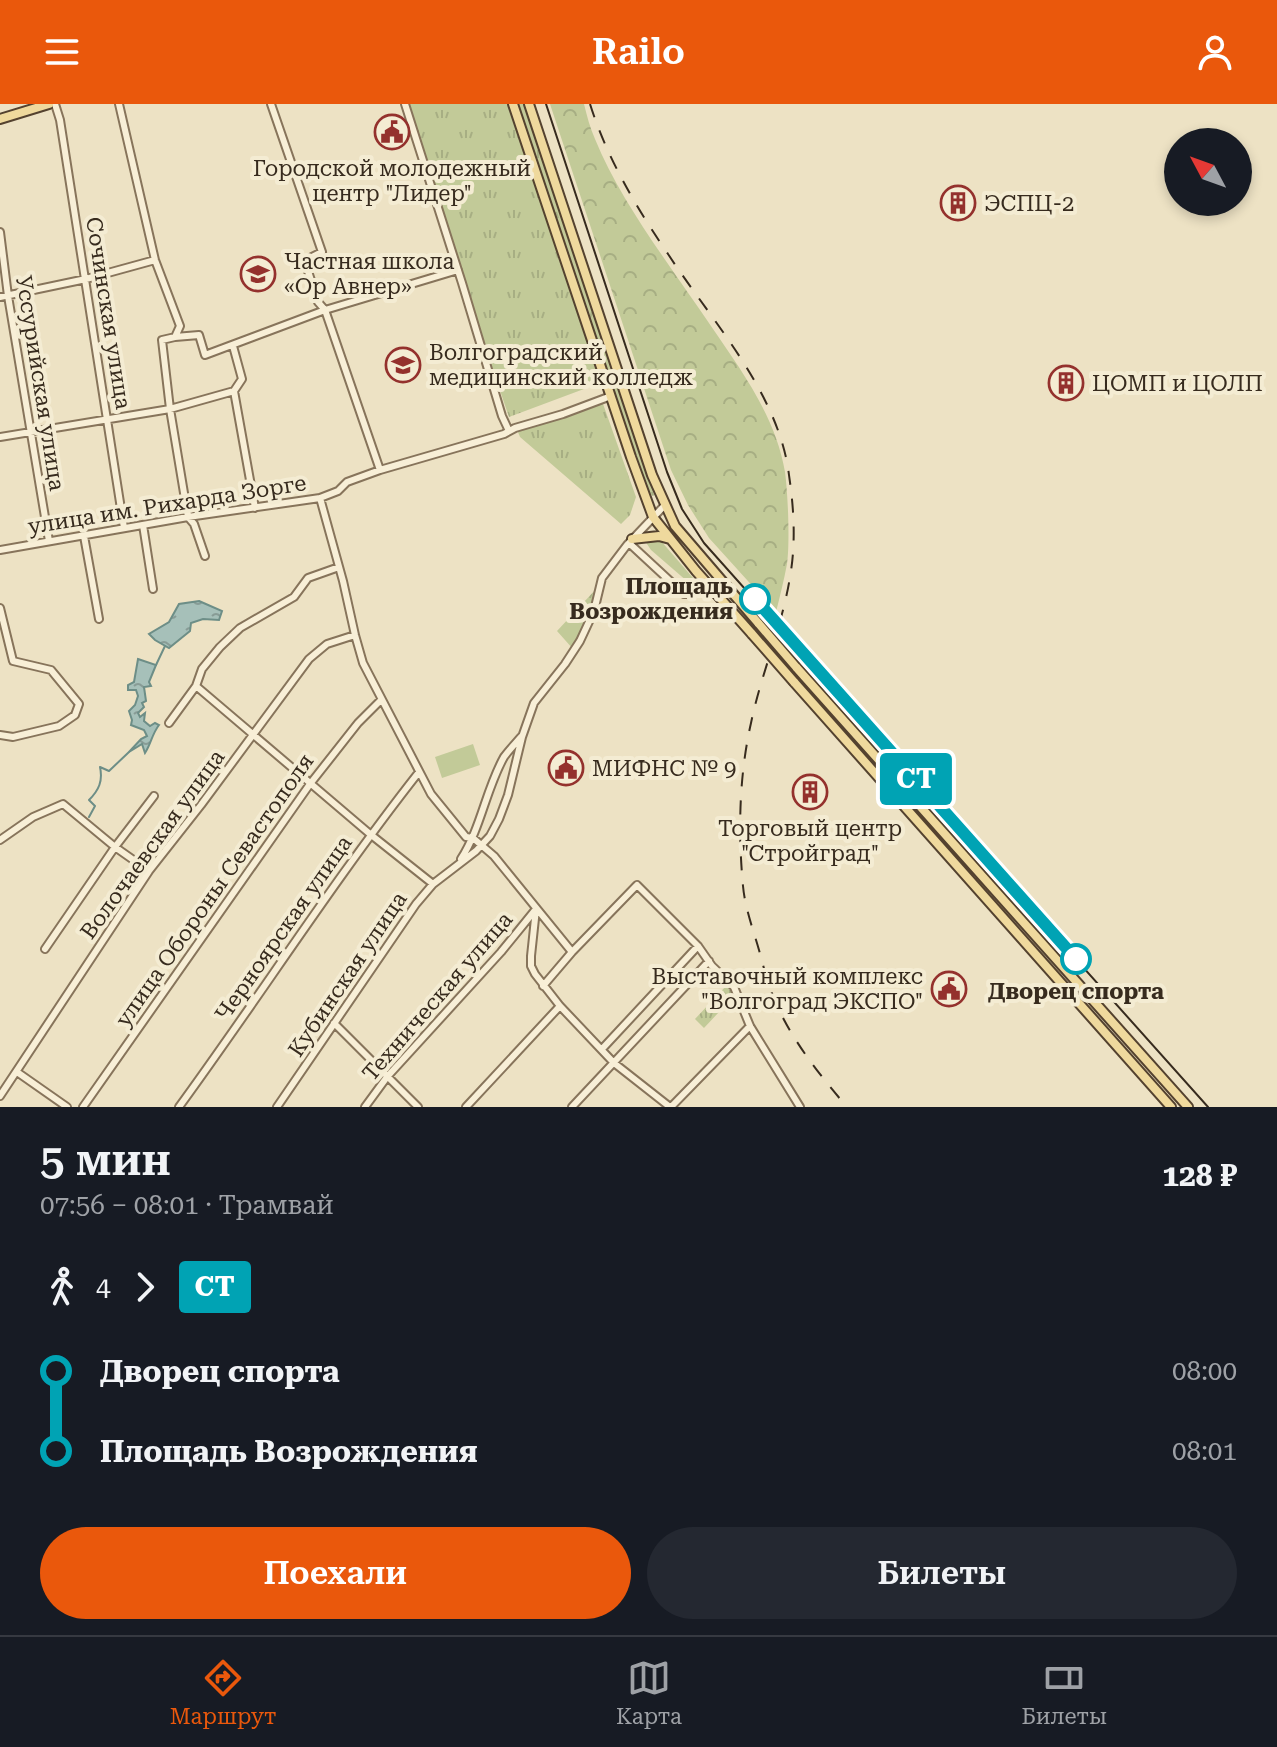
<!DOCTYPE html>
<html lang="ru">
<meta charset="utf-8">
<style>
:root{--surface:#171b24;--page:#242831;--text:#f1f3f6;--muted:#9ea1a6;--line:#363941;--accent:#ea580c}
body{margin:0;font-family:"Roboto Serif",serif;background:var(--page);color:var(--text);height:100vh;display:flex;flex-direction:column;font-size:30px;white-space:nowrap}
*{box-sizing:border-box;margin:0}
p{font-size:26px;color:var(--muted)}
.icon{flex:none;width:44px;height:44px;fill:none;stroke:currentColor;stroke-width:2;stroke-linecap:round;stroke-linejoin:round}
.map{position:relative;height:1003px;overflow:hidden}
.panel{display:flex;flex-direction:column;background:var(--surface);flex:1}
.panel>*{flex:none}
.badge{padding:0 16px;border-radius:6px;font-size:28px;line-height:52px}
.needle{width:52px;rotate:311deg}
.buttons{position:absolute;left:1164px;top:24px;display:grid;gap:16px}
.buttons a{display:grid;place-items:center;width:88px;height:88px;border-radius:50%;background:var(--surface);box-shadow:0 4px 12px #0003;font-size:40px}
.map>.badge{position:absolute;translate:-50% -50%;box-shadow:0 0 0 4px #fff}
.legs{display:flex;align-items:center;gap:12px;height:88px;padding:0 40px;font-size:26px}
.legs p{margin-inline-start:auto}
.headline{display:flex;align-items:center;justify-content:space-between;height:136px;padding:0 40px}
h1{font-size:44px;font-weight:600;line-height:60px}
.cta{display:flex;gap:16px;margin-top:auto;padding:16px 40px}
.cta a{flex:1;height:92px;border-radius:48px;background:var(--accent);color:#fff;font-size:32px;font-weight:600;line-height:92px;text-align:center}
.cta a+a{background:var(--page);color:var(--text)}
ul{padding:0 40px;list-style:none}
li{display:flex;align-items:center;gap:28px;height:80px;font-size:30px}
li i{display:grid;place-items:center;width:12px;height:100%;margin:0 10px;background:currentColor}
li i::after{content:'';width:20px;height:20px;margin:-10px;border:6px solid;border-radius:50%;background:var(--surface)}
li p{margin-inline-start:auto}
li:first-child i{background:linear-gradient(#0000 50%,currentColor 0)}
li:last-child i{background:linear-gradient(currentColor 50%,#0000 0)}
header{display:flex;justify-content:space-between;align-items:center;height:104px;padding:0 40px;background:var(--accent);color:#fff;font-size:36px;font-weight:600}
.tab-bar{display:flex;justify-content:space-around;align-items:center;height:112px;border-top:2px solid var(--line);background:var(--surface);font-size:22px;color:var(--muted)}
.tab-bar a{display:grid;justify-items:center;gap:4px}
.tab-bar .current{color:var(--accent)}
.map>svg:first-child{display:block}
.grass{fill:url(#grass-tufts)}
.forest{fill:url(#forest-crowns)}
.garden{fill:#c2ca98}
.water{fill:url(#water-ripples);stroke:#6d8e87;stroke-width:2}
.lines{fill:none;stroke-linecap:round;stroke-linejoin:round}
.stream{stroke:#6d8e87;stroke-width:2}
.minor-casing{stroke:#87745b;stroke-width:10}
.major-casing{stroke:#54422f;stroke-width:12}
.minor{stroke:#f8efd7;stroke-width:6}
.major{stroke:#efd99d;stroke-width:8}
.tram{stroke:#372b1e;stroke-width:2}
.rail{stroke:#372b1e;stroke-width:2;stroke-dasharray:14 14;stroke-linecap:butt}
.major-bridge-casing{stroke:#54422f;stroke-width:12;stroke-linecap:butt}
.major-bridge{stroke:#efd99d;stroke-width:8}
.line-1-casing{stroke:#fff;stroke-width:18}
.line-1{stroke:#00a3b4;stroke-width:12}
.stop-1-dot{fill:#fff;stroke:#00a3b4;stroke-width:4}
.labels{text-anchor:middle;stroke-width:8;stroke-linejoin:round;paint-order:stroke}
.poi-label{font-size:22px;fill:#372b1e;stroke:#f4ecd3;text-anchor:start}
.street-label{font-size:22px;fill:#372b1e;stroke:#f4ecd3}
.stop-label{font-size:22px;font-weight:bold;fill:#372b1e;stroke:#f4ecd3;text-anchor:end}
</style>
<header><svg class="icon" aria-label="menu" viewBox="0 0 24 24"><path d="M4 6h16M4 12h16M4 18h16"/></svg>Railo<svg class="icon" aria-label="person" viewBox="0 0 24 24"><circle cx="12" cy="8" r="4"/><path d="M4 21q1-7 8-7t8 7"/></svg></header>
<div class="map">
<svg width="1277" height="1003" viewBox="0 0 1277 1003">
<defs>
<pattern id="grass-tufts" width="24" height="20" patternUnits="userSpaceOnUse" patternTransform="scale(2)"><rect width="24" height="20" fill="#c2ca98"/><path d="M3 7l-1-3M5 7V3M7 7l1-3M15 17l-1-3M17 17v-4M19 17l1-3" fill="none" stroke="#a7ae83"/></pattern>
<pattern id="forest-crowns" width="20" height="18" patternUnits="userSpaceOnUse" patternTransform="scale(2)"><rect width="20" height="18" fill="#c2ca98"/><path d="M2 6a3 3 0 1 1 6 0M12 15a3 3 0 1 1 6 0" fill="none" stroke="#a7ae83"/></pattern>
<pattern id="water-ripples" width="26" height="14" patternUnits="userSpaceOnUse" patternTransform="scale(2)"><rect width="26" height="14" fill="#a6c0b9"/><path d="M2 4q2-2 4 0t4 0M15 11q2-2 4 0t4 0" fill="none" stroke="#889c96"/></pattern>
</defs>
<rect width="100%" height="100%" fill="#ede2c4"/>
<path class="grass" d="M408 0H510L600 279 509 313 459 166Z
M518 0H524L653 385 654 391 653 392 648 389Z
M602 297 636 393 630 411 621 420 520 333 518 328 521 322Z
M654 436 661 437 693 474 691 477 688 478 651 446 645 437Z
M597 484 593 505 573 545 557 527Z
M726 882 735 891 704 924 695 915Z"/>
<path class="forest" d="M550 0H584C587 12 590 24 595 35 621 99 672 164 711 222 741 266 776 313 785 368 788 390 790 439 787 460 784 476 780 492 776 508L709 434 688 401 671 366Z"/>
<path class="garden" d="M473 640 480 661 442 674 435 653Z"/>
<path class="water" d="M199 497 222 507 219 516 203 515 191 519 190 527 169 544 155 536 149 530 169 518 179 500Z
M138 555 156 561 149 578 151 582 144 583 146 597 142 599 144 603 138 609 140 613 145 609 144 617 150 622 155 619 159 621C152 630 151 640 145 649L142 640 129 648 141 635 147 632 144 626 131 621 132 616 129 607 135 601 138 592 136 586H128V581L134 578Z"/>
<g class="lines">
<path class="stream" d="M156 561 165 542
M89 713 95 702 89 696C99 686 103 677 100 663L109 667 129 648"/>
<g class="minor-casing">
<path id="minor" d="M55 0 60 16 124 424
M119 0 155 156 180 222 175 233 162 236 170 305 188 413 194 420 205 452
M271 0 322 148 308 155 306 161 318 198 325 206 380 366
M405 0 462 179 502 312 509 327
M0 128 8 192 49 437
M0 193 86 175 155 156
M175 233 199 231 205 251 325 206 458 166
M234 287 255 404
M0 333 170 305 234 287 242 275 233 242
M320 394 343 477 355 531 363 559 431 690 466 733 473 734 494 752 572 848
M143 421 153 485
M84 432 99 515
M629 439 684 490H691L712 484
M0 446 188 413 320 394 338 387 347 378 380 366 504 330 515 324 563 310 611 292
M0 504 13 557 51 566 79 600 75 611 59 622 13 633 0 631
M196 582 370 730 433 780
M169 619 196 582 202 565 220 543 240 524 294 493 308 474 339 463
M0 736 33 713 63 700 115 743 149 767
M461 755C481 724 486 685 504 653 509 646 515 640 521 633
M536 805 531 852V862L535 870 560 902 614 959 670 1003
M45 845 115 743 154 692
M543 882 572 848 637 781 698 842 712 862 734 883 750 922 800 1003
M334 919 418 1003
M602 945 698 842
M17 968 67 1003
M0 992 149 767 201 701 309 555 327 540 355 531
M83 1003 310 680 358 619 381 596
M179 1003C260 892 334 776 419 668
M277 1003 416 800 433 780 476 747 490 732 499 715 508 691 522 633 534 599 565 560 580 537 594 507 602 474 627 441 665 401
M365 1003 387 973 501 848 536 805
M466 1003 560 902
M572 1003 709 857
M671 1003 750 922"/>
</g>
<g class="major-casing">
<path id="major" d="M513 0 631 353 653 413 696 467 752 530
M529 0 652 371 675 422 759 520
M0 15 49 0
M632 435 659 432 670 435
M796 563 1188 1003
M794 578 1171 1003"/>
</g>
<use href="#minor" class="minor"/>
<use href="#major" class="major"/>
<path class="tram" d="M546 0 667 368 682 405 704 439 1208 1003"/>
<path class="rail" d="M590 0C607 54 636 103 668 150 711 216 779 289 789 371 794 405 796 439 790 473 782 523 761 570 751 619 739 672 738 728 743 782 745 804 753 825 759 846 763 860 766 874 771 887 787 930 817 968 847 1003"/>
<g class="major-bridge-casing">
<path id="major-bridge" d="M759 520 796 563
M752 530 794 578"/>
</g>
<use href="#major-bridge" class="major-bridge"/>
</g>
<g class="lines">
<g class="line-1-casing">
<path id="line-1" d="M755 495 1076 855"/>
</g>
<use href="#line-1" class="line-1"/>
</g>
<defs>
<g id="civic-ring" transform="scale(1.8)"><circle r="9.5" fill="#f4ecd3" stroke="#94312d" stroke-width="1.5"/><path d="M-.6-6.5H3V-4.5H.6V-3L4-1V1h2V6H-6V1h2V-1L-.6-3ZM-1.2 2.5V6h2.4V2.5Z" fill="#94312d"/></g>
<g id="building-ring" transform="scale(1.8)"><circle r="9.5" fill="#f4ecd3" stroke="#94312d" stroke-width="1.5"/><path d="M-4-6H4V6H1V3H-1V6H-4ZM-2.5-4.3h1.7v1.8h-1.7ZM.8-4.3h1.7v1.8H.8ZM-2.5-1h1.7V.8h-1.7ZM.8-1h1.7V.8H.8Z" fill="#94312d"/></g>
<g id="school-ring" transform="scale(1.8)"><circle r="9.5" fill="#f4ecd3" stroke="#94312d" stroke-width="1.5"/><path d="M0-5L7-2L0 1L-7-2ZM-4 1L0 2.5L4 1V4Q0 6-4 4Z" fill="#94312d"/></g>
<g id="university-ring" transform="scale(1.8)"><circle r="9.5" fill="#f4ecd3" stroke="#94312d" stroke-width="1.5"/><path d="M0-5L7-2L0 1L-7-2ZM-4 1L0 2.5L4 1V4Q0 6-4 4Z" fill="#94312d"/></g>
</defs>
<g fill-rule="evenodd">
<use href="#civic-ring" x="392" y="28"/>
<use href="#building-ring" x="958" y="99"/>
<use href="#school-ring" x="258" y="170"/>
<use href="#university-ring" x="403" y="261"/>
<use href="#building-ring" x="1066" y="279"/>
<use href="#civic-ring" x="566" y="664"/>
<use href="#building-ring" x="810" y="688"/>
<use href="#civic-ring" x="949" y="885"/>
</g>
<g class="stop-1-dot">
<circle cx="755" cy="495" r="14"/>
<circle cx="1076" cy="855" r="14"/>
</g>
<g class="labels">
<g class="poi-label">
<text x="392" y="72" text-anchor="middle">Городской молодежный<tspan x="392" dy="25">центр "Лидер"</tspan></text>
<text x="984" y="107">ЭСПЦ-2</text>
<text x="284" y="165">Частная школа<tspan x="284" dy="25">«Ор Авнер»</tspan></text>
<text x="429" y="256">Волгоградский<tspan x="429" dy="25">медицинский колледж</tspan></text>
<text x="1092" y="287">ЦОМП и ЦОЛП</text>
<text x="592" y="672">МИФНС № 9</text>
<text x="810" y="732" text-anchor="middle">Торговый центр<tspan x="810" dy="25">"Стройград"</tspan></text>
<text x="923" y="880" text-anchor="end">Выставочный комплекс<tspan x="923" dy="25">"Волгоград ЭКСПО"</tspan></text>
</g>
<g class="street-label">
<text transform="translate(109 209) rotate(81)" y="8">Сочинская улица</text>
<text transform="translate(41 279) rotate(81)" y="8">Уссурийская улица</text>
<text transform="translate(167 400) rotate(-9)" y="8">улица им. Рихарда Зорге</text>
<text transform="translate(152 740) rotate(-54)" y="8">Волочаевская улица</text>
<text transform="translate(214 786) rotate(-55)" y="8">улица Обороны Севастополя</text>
<text transform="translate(283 824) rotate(-55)" y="8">Черноярская улица</text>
<text transform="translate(347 870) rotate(-56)" y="8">Кубинская улица</text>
<text transform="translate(437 892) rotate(-49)" y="8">Техническая улица</text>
</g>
<g class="stop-label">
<text x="733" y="490">Площадь<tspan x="733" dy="25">Возрождения</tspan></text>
<text x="1076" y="895" text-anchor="middle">Дворец спорта</text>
</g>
</g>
</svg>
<div class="buttons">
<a><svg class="needle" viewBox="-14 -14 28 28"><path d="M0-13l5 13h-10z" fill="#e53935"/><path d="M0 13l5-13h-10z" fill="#9ea1a6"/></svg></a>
</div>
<b class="badge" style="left:916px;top:675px;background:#00a3b4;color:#fff">СТ</b>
</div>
<section class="panel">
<div class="headline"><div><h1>5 мин</h1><p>07:56 – 08:01 · Трамвай</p></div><b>128 ₽</b></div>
<div class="legs"><svg class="icon" aria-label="walk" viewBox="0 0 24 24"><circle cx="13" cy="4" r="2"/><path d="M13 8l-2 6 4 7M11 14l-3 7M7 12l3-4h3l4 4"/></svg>4<svg class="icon" aria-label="forward" viewBox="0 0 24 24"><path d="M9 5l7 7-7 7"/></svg><b class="badge" style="background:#00a3b4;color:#fff">СТ</b></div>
<ul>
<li><i style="color:#00a3b4"></i><b>Дворец спорта</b><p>08:00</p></li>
<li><i style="color:#00a3b4"></i><b>Площадь Возрождения</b><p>08:01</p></li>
</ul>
<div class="cta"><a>Поехали</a><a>Билеты</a></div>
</section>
<nav class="tab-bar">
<a class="current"><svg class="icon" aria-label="directions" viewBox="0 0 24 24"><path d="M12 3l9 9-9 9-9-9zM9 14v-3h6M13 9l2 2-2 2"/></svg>Маршрут</a>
<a><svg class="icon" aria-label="map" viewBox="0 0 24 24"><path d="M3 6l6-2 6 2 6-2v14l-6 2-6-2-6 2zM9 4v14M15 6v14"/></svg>Карта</a>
<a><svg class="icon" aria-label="tickets" viewBox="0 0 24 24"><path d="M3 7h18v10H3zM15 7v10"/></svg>Билеты</a>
</nav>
